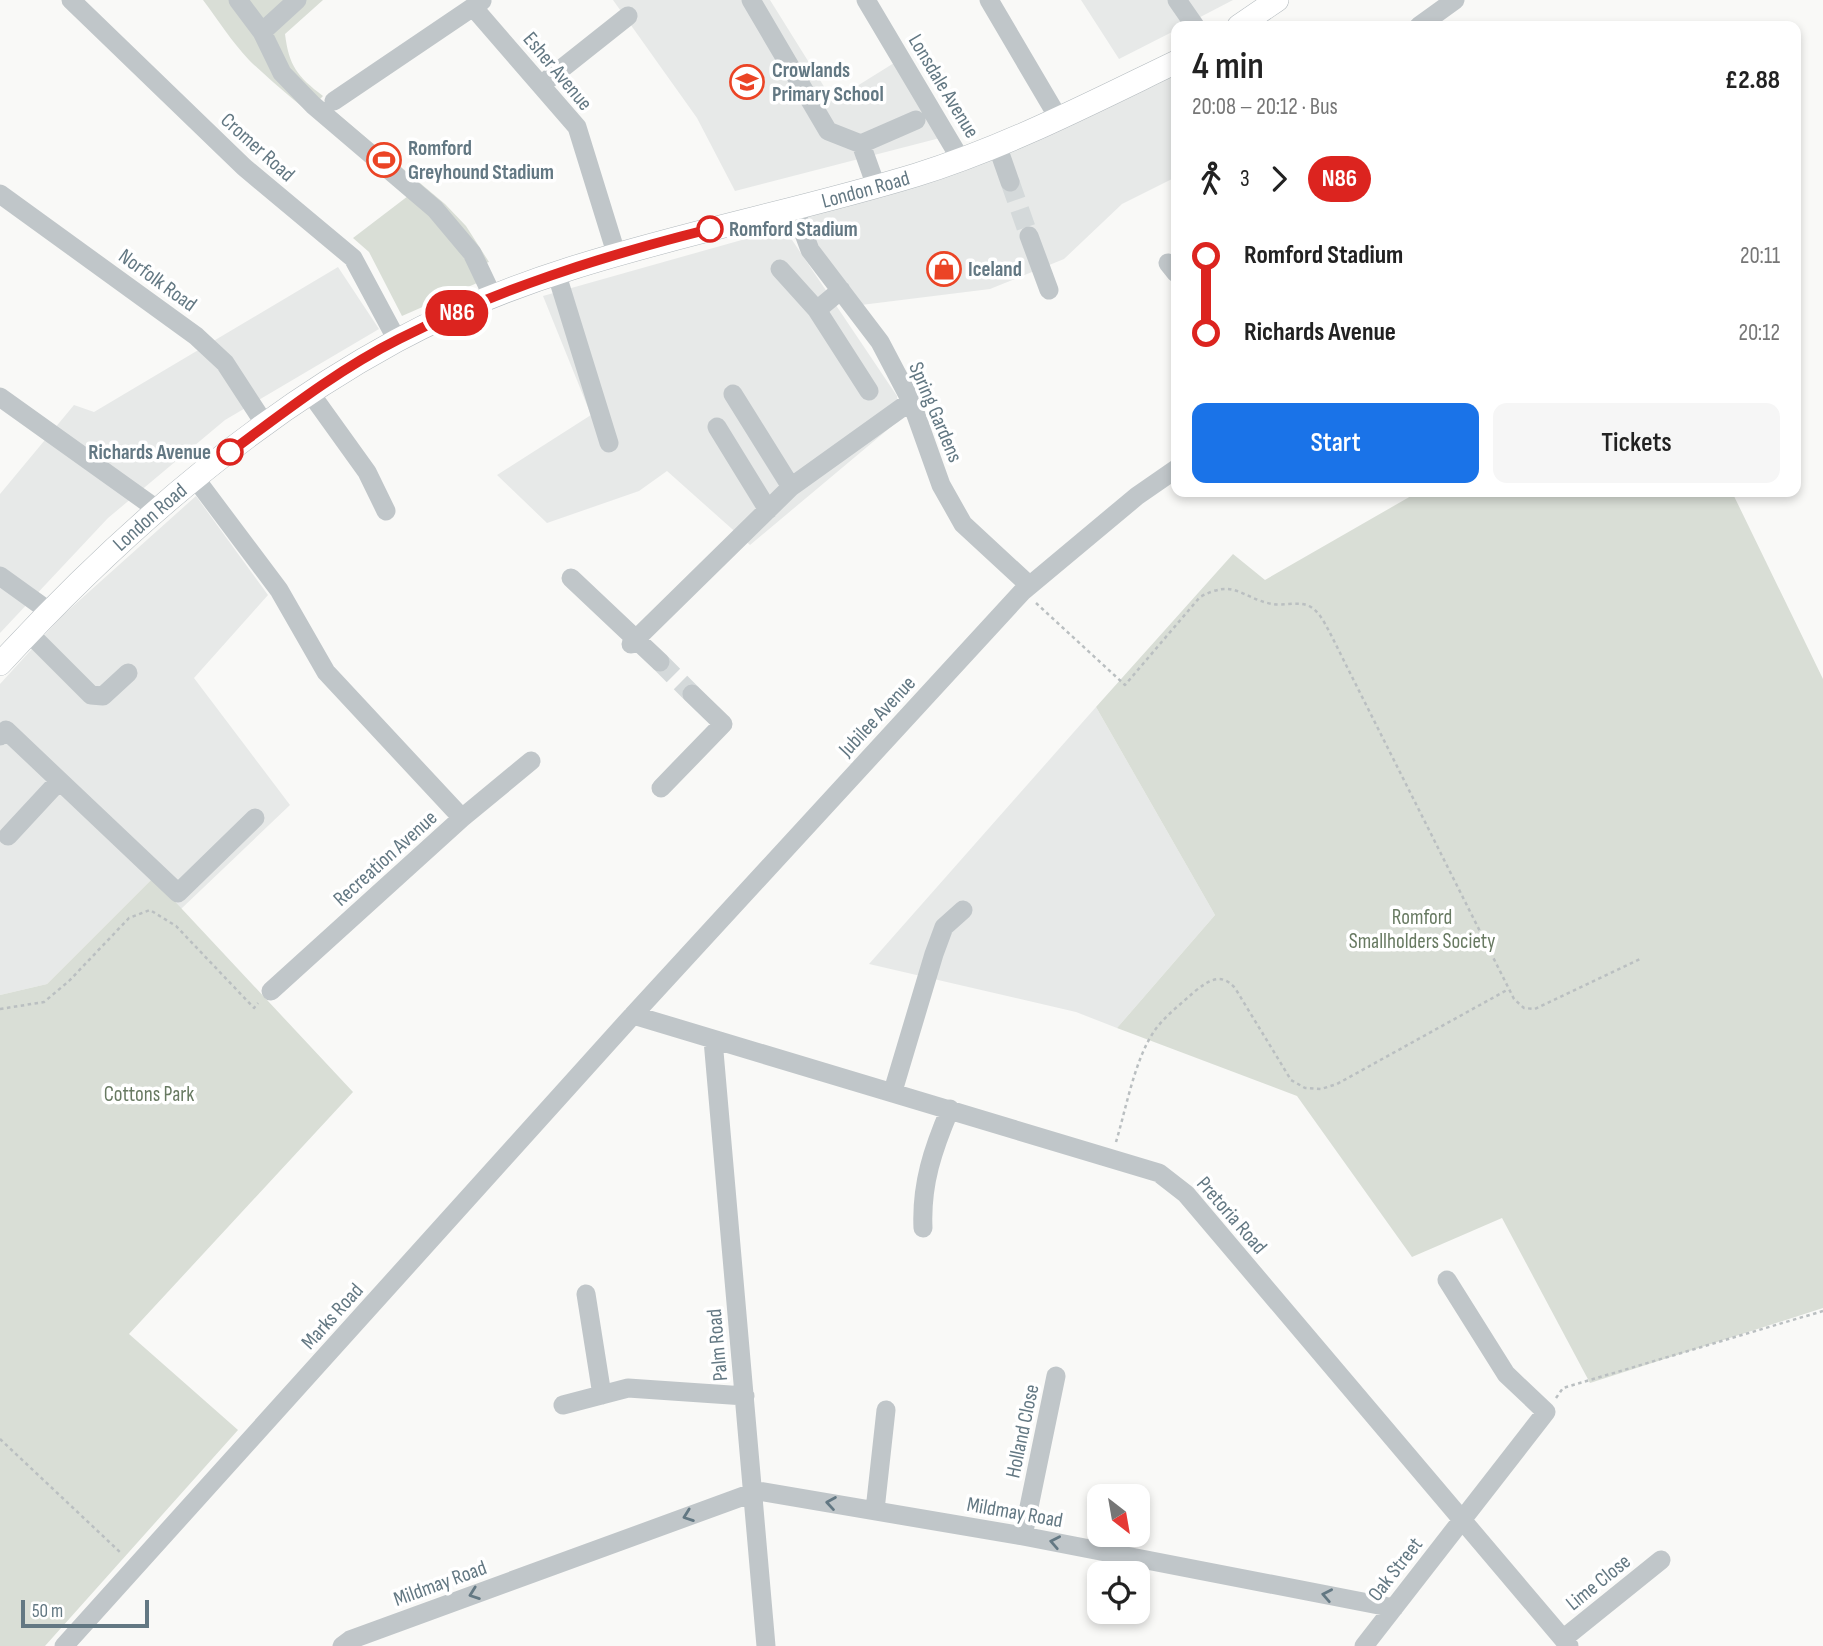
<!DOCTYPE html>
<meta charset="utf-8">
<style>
:root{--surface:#fff;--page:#f6f6f6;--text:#222;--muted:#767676;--accent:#1a73e8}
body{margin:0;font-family:"Sofia Sans Condensed",sans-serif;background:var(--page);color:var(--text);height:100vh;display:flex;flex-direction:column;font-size:26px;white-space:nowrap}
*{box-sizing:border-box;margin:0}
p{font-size:23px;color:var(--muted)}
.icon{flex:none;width:38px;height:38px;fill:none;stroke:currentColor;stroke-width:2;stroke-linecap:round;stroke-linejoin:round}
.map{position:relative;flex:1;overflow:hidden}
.drawer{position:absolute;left:1171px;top:21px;width:630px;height:476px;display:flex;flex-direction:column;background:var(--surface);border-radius:14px;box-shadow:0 4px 10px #0003}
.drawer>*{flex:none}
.badge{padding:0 14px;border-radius:23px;font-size:24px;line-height:46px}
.needle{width:46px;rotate:149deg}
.fabs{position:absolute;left:1087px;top:1484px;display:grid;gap:14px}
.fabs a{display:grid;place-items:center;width:63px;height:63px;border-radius:14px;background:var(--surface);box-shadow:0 4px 10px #0003;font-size:35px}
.scale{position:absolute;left:21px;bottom:18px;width:128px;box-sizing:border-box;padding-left:7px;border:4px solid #637883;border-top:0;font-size:19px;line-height:24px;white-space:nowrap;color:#637883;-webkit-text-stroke:5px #fff;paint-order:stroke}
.map>.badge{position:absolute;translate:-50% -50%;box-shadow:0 0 0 4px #fff}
.legs{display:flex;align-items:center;gap:10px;height:77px;padding:0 21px;font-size:23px}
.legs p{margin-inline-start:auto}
.summary{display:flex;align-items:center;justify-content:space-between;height:119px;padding:0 21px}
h1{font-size:38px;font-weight:600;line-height:52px}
.cta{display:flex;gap:14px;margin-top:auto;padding:14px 21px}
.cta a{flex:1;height:80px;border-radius:14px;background:var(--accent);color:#fff;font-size:28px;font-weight:600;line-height:80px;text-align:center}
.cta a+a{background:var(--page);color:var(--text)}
ul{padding:0 21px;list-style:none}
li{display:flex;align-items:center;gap:24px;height:77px;font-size:26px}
li i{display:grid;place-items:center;width:10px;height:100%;margin:0 9px;background:currentColor}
li i::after{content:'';width:18px;height:18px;margin:-9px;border:5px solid;border-radius:50%;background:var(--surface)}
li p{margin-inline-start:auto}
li:first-child i{background:linear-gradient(#0000 50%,currentColor 0)}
li:last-child i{background:linear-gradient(currentColor 50%,#0000 0)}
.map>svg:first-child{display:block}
.built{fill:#e7e9e8}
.green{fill:#d9ded6}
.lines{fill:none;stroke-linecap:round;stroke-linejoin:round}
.minor-tunnel{stroke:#d4d9da;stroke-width:19;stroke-dasharray:19 10;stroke-linecap:butt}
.major-casing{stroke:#b3babe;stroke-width:24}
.path{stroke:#babfc1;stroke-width:2.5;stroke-dasharray:3.5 3.5;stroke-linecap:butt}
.minor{stroke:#c0c6c9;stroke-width:19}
.major{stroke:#fff;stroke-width:23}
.oneway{stroke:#637883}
.line-1-casing{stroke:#fff;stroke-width:16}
.line-1{stroke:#dc241f;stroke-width:10}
.stop-1-dot{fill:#fff;stroke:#dc241f;stroke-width:3.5}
.labels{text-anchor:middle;stroke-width:7;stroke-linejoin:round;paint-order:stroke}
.poi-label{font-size:21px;font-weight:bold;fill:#637883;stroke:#fff;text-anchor:start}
.street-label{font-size:21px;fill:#637883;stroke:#fff}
.stop-label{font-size:21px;font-weight:bold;fill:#637883;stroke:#fff;text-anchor:start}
.park-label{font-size:21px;fill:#687a62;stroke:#fff}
</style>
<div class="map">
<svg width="1823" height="1646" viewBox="0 0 1823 1646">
<rect width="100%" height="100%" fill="#f9f9f7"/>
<path class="built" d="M613 0H770L833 101 894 63 940 138 735 191 697 118Z
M1081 0H1233L1183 26H1176V30L1119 59Z
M1176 62V177L1122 204 1064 259 990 289 853 306 794 207 876 186Z
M784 228 897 396 898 421 750 545 667 471 639 491 547 523 497 475 591 415 543 296Z
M338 267 379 329 225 420 108 518 0 633V494L74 405 94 412Z
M196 496 268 595 194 678 290 805 181 909 152 879 47 984 0 995V684L62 616Z
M1096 707 1215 915 1117 1028 1076 1012 869 964Z"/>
<path class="green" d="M203 0H323L285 34C289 66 297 76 323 96L320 99 445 204 466 226 489 262 486 263 493 276 402 316 369 252 353 238 408 196C358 147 299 109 249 60 232 42 218 20 203 0Z
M1418 492H1732L1823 679V1308L1590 1383 1502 1218 1412 1257 1297 1096 1117 1028 1215 915 1096 707 1233 554 1265 580Z
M153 878 353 1092 129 1334 238 1430 45 1646H0V995L47 984Z"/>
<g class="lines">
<path class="minor-tunnel" d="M1010 182 1029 236
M660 662 692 694"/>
<g class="major-casing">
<g id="major">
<path d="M1239 26 1277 0"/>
<path id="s1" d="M0 664C114 540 247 422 396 341 558 253 742 228 916 175 1006 147 1091 103 1176 62"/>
</g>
</g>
<path class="path" d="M1036 603 1125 685 1200 597C1235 578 1241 598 1272 604 1283 606 1299 601 1309 606 1319 611 1324 622 1329 631L1514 999 1524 1008 1535 1009 1640 959
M0 1009 44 1002 69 981 129 918 150 910 176 926 254 1008 258 1003
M1116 1142C1126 1109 1135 1058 1155 1030 1166 1015 1181 1004 1194 992 1209 980 1221 972 1235 988L1291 1080 1305 1088 1321 1089 1337 1084 1507 990
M1556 1398 1563 1388 1823 1311
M0 1439 122 1554"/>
<path class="minor" d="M71 0 244 167 353 258 397 340
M238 0 262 32 282 73 313 105 435 209 472 253 493 297
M751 0 828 131 861 144
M866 0 961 160
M989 0 1059 119
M1177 0 1195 26
M473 7 577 127 616 253
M1419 26 1455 0
M262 32 297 0
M541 85 628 16
M334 101 482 1
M997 145 1010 182
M876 186 861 144 916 120
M0 194 196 336 225 363 266 426
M794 207 810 250 880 342 911 401 941 485 963 524 1029 585
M1029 236 1049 290
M1168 263 1176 273
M780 269 817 310 841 290
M556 272 609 443
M817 310 869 391
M311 394 367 472 386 511
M733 394 791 487
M0 397 158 510
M717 427 768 510
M195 478 279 590 326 672 462 818
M0 576 50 612
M571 578 660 662
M29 633 91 695 103 696 128 673
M631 644 791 487 911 401
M0 736 6 730 178 893 255 818
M661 788 723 724 692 694
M8 836 59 781
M271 991 462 818 531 761
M633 1015 1159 1173 1186 1194 1569 1646
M713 1040 766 1646
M893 1091 934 954 944 927 963 910
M923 1228C921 1184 933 1149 950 1109
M586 1294 602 1395
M563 1405 628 1388 745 1396
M752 1490 1023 1536 1394 1608
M875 1510 886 1410
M1023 1536 1056 1376
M1563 1639 1661 1560
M64 1646 633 1015 1022 592 1137 496 1176 469
M342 1646 350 1640 752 1493
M1364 1646 1546 1412 1506 1374 1447 1280"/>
<use href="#major" class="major"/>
</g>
<defs><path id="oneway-chevron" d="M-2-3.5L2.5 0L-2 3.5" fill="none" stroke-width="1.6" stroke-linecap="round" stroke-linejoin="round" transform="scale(1.75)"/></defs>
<g class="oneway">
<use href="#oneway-chevron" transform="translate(831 1503) rotate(-171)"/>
<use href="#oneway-chevron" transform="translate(688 1516) rotate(160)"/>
<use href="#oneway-chevron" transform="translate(1055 1542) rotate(-169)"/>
<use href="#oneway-chevron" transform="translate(474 1594) rotate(160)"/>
<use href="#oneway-chevron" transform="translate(1327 1595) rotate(-169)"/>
</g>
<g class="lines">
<g class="line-1-casing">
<path id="line-1" d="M230 452C284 412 339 369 399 339 499 289 602 256 710 229"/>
</g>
<use href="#line-1" class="line-1"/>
</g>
<defs>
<g id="school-ring" transform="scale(1.75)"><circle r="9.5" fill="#fff" stroke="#eb4425" stroke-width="1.5"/><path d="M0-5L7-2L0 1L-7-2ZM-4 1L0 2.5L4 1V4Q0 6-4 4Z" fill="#eb4425"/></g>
<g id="stadium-ring" transform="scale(1.75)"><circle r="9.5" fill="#fff" stroke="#eb4425" stroke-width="1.5"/><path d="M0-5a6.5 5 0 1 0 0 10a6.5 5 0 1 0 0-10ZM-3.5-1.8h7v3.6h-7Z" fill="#eb4425"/></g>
<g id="shop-ring" transform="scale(1.75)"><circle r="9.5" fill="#fff" stroke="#eb4425" stroke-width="1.5"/><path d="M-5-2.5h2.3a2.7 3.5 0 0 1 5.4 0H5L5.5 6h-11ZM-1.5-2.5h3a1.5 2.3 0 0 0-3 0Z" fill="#eb4425"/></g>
</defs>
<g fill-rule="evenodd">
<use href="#school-ring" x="747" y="82"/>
<use href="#stadium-ring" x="384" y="160"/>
<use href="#shop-ring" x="944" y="269"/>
</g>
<g class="stop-1-dot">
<circle cx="710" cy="229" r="12"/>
<circle cx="230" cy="452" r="12"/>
</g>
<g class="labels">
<g class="poi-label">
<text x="772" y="77">Crowlands<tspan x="772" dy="24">Primary School</tspan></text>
<text x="408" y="155">Romford<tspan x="408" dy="24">Greyhound Stadium</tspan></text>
<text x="968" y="276">Iceland</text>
</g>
<g class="street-label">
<text transform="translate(558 71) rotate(50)" y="7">Esher Avenue</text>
<text transform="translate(944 86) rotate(59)" y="7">Lonsdale Avenue</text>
<text transform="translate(258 147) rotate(42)" y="7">Cromer Road</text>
<text dy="7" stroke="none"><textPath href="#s1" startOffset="1008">London Road</textPath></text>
<text transform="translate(158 280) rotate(36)" y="7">Norfolk Road</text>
<text transform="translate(936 412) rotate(67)" y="7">Spring Gardens</text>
<text dy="7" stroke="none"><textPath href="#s1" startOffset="210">London Road</textPath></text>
<text transform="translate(877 716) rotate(-47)" y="7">Jubilee Avenue</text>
<text transform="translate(385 858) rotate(-42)" y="7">Recreation Avenue</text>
<text transform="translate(1232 1215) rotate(49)" y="7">Pretoria Road</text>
<text transform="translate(332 1316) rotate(-48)" y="7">Marks Road</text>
<text transform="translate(717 1345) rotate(-95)" y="7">Palm Road</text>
<text transform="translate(1022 1431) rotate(-78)" y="7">Holland Close</text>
<text transform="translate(1015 1512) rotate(10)" y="7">Mildmay Road</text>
<text transform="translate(1395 1569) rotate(-52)" y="7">Oak Street</text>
<text transform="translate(1598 1582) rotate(-39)" y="7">Lime Close</text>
<text transform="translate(440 1583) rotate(-20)" y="7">Mildmay Road</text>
</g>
<g class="stop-label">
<text x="729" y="236">Romford Stadium</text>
<text x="211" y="459" text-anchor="end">Richards Avenue</text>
</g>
<g class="park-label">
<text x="1422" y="924">Romford<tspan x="1422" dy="24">Smallholders Society</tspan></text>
<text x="149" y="1101">Cottons Park</text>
</g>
</g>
</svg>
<div class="fabs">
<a><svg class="needle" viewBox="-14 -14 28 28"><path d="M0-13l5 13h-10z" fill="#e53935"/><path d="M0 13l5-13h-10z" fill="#767676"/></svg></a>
<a><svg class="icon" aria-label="locate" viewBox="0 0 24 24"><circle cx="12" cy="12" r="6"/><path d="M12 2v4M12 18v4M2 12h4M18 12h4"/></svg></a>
</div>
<div class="scale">50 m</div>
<b class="badge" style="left:457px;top:313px;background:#dc241f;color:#fff">N86</b>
<section class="drawer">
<div class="summary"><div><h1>4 min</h1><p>20:08 – 20:12 · Bus</p></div><b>£2.88</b></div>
<div class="legs"><svg class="icon" aria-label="walk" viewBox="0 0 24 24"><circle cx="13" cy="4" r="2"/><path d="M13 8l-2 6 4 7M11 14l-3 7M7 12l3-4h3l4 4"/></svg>3<svg class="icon" aria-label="forward" viewBox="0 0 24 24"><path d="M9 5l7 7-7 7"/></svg><b class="badge" style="background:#dc241f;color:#fff">N86</b></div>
<ul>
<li><i style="color:#dc241f"></i><b>Romford Stadium</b><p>20:11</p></li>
<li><i style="color:#dc241f"></i><b>Richards Avenue</b><p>20:12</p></li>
</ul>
<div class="cta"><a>Start</a><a>Tickets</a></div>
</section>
</div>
